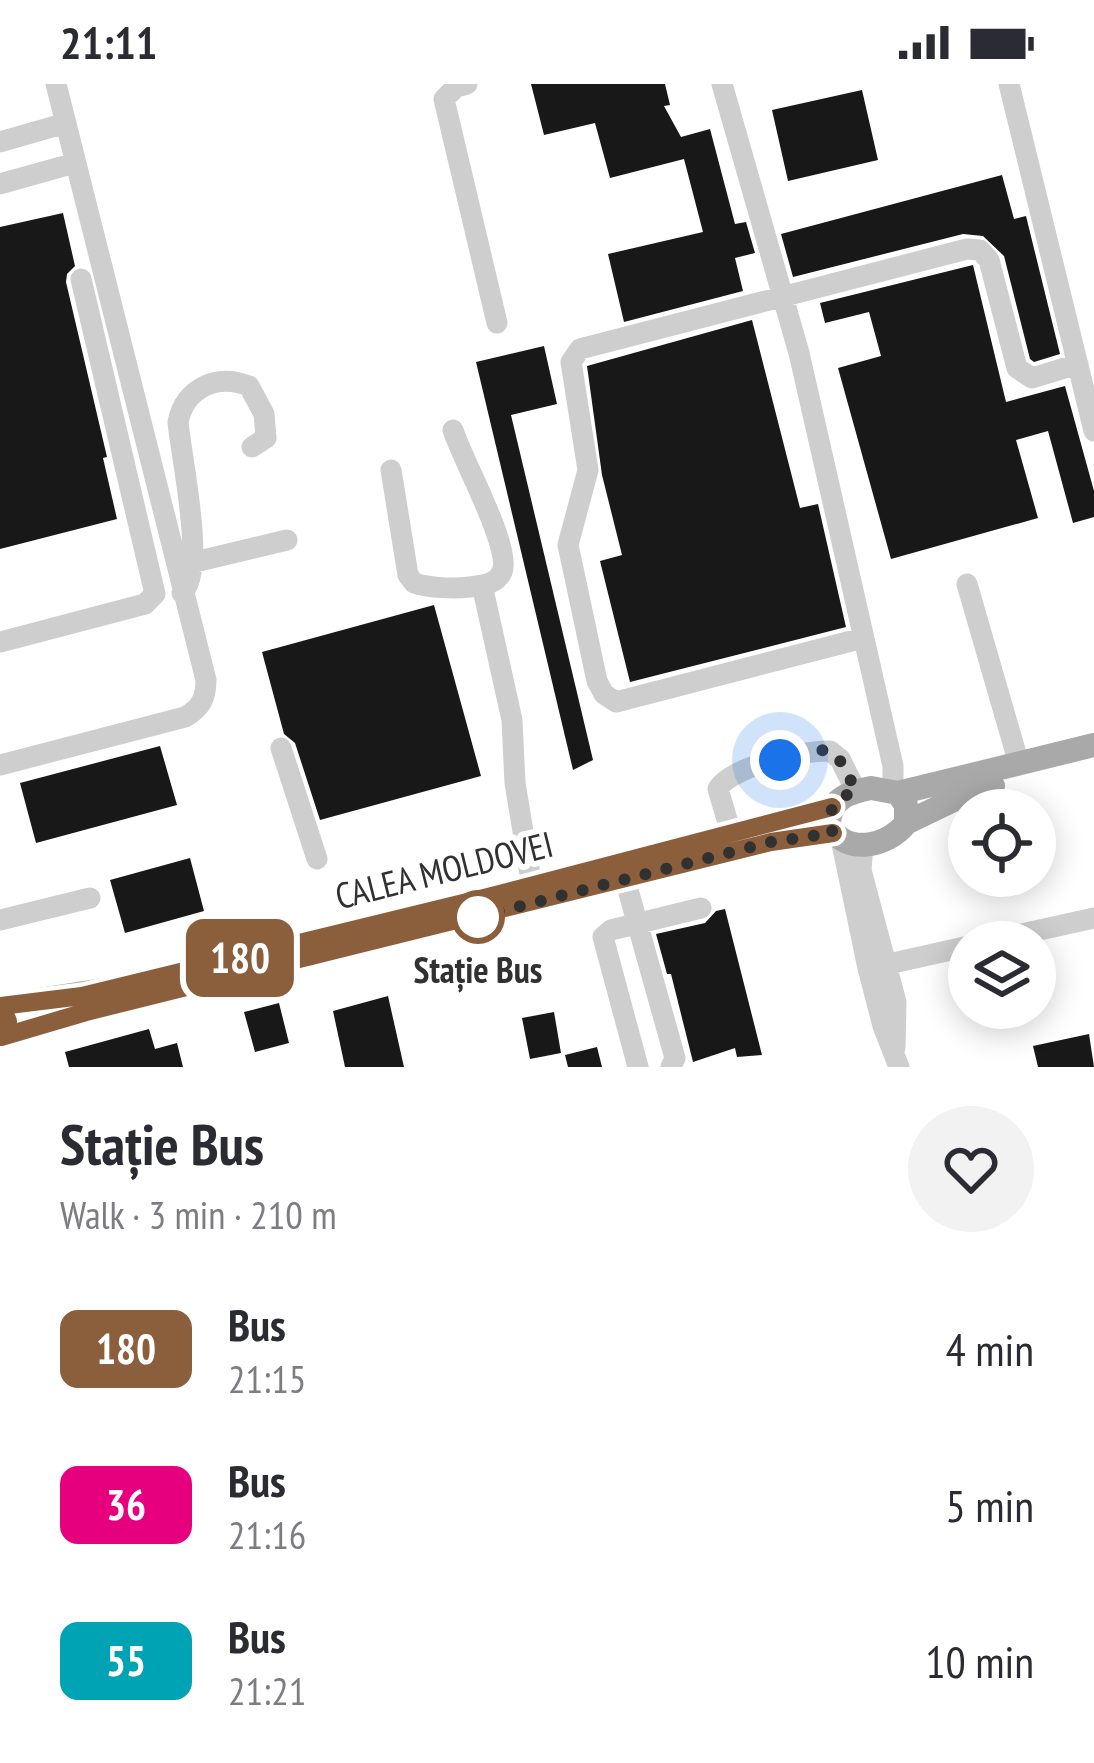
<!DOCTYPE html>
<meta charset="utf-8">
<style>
:root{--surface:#fff;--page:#f2f2f3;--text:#2b2b33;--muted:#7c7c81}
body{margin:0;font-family:"PT Sans Narrow",sans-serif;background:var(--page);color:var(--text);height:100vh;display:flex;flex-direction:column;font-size:45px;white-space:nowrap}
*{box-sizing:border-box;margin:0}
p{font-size:39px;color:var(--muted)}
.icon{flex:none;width:66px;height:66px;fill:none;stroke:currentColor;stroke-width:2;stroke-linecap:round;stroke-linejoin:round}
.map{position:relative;height:983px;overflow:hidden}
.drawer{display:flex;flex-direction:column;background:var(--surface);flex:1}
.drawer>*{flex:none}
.badge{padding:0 24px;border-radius:18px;font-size:42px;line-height:78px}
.controls{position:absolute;left:948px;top:705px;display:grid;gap:24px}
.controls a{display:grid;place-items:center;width:108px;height:108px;border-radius:50%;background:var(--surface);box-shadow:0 6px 30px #0003;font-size:60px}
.you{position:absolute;width:60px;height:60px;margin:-30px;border:9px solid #fff;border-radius:50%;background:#1a73e8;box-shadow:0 0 0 18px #1a73e833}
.map>.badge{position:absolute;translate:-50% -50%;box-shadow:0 0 0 6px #fff}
.round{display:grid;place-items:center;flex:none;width:126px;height:126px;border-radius:63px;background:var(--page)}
.overview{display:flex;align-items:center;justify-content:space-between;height:204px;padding:0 60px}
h1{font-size:57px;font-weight:700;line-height:90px}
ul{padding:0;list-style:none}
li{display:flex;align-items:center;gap:36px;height:156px;padding:0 60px}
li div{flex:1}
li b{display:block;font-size:45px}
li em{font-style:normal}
li .badge{min-width:132px;font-weight:700;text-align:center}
.status{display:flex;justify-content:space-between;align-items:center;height:84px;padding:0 60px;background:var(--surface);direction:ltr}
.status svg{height:33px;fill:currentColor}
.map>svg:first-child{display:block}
.building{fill:#181818}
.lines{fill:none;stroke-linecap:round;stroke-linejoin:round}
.minor{stroke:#cecece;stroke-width:21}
.major{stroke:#a9a9a9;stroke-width:24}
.line-casing{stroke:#fff;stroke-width:27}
.line{stroke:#8b5e3c;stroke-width:18}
.walk{stroke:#313131;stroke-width:12;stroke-dasharray:0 21.6}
.stop-dot{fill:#fff;stroke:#8b5e3c;stroke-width:6}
.labels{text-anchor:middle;stroke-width:12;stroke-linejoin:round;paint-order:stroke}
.street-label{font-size:36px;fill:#313131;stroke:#fff}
.stop-label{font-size:36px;font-weight:bold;fill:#313131;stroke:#fff}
</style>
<div class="status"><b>21:11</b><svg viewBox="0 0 49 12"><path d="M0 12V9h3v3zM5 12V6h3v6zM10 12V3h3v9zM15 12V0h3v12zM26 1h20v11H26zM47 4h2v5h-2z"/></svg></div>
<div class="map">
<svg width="1094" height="983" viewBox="0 0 1094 983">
<rect width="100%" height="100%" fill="#fff"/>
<path class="building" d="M531 0H665L670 21 664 22 681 53 710 45 735 140 746 138 755 169 735 174 743 207 624 238 608 170 703 148 684 75 610 94 595 39 544 51Z
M862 6 878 76 788 97 772 26Z
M1002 91 1014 135 1026 132 1060 270 1034 278 1030 275 1004 172 983 152 963 150 793 193 781 150Z
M63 129 75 182 67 190 66 198 107 373 103 374 117 435 0 465V143Z
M973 181 1006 318 1065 302 1094 407V433L1073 439 1048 347 1016 356 1038 434 891 475 838 284 881 272 869 228 825 239 820 219Z
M752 236 800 424 818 420 846 543 630 598 600 477 622 471 602 391 587 282Z
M544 262 557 320 511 331 593 676 573 686 476 278Z
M434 521 481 692 320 736 295 659 284 650 262 568Z
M160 662 177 721 36 759 20 699Z
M190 774 204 827 125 849 110 796Z
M725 825 762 971 737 973 735 964 693 978 671 890H667L656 850 705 839 716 827Z
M388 912 404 983H345L333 927Z
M279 919 289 959 255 968 244 928Z
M554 928 561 969 530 975 522 934Z
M149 945 155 965 177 959 183 983H69L65 968Z
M1089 950 1094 983H1038L1033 962Z
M597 963 602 983H568L565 971Z"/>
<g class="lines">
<path class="minor" d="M467 0 456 3 444 15 497 239
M722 0 799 269 893 682V707
M1009 0 1094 347
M0 58 66 39
M0 100 75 79
M391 386 408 491 414 499C429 504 454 505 470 503 482 501 496 501 502 488 512 464 462 375 453 346
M195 478 287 456
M967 500 1019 680
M482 501 512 636 515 699 532 802
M182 509C207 489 181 373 178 338 185 304 217 289 249 302L264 330 266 354 252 363
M863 554 616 618 604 610 597 597 568 461 588 386 571 278 580 265 967 165 980 166 989 176 1017 284 1032 294 1078 280
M0 558 145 520 155 510 81 195
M281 664 317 775
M0 681 185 633C201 624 206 614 206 596L56 0
M731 749 718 705C730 683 804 666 830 667L840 675 856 707
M841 755 868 884 883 942 899 983
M863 761 861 786 896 918 895 964
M625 795 675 974 671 983
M0 836 90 814
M985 858 1094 834
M875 883 969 862
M638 983 603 853 611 846 701 824"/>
<path class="major" d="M871 704 898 709 906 721V739C888 763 845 772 829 741 829 715 849 708 871 704Z
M898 709 1094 661
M906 739 966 710 993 702
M527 803 832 723
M1 922 109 905
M1 953 86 928 771 757 833 749"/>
</g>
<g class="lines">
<g class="line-casing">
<path id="line" d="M832 723 488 813 82 912 1 922 8 937 1 953 86 928 771 758 833 749"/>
</g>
<use href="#line" class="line"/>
<path class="walk" d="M478 833 771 758 833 749C823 727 837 715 856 706L839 675 823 666 780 676"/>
</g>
<circle class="stop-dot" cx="478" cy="833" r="24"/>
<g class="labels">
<g class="street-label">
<text transform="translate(444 786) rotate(-14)" y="13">CALEA MOLDOVEI</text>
</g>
<g class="stop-label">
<text x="478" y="899">Stație Bus</text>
</g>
</g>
</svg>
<div class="controls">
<a><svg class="icon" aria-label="locate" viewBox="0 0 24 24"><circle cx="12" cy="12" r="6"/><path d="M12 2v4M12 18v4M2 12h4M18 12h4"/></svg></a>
<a><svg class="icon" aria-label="layers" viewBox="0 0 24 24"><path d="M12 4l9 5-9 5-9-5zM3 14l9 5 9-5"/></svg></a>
</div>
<div class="you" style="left:780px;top:676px"></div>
<b class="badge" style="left:240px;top:874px;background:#8b5e3c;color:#fff">180</b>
</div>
<section class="drawer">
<div class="overview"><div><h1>Stație Bus</h1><p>Walk · 3 min · 210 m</p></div><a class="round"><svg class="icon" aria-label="heart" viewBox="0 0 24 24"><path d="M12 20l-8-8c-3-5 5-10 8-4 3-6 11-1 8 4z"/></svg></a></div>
<ul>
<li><span class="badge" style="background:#8b5e3c;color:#fff">180</span><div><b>Bus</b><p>21:15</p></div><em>4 min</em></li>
<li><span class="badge" style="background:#e6007e;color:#fff">36</span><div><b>Bus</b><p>21:16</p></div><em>5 min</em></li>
<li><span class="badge" style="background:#00a3b4;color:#fff">55</span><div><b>Bus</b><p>21:21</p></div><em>10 min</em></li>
</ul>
</section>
